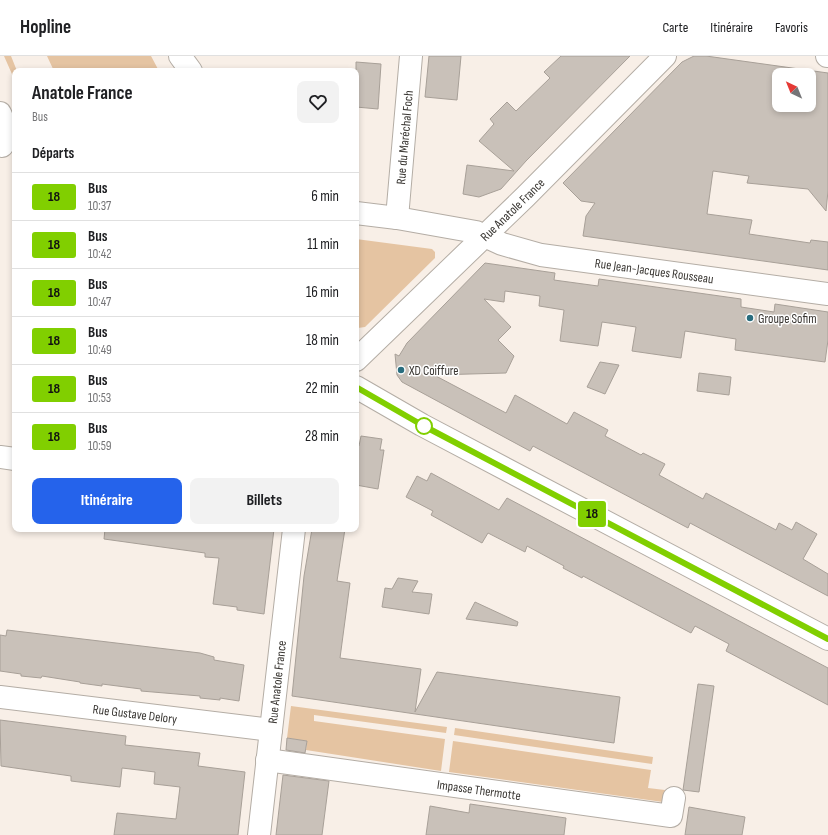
<!DOCTYPE html>
<html lang="fr">
<meta charset="utf-8">
<style>
:root{--surface:#fff;--page:#f2f2f2;--text:#202124;--muted:#757577;--line:#e0e0e0;--accent:#2563eb}
body{margin:0;font-family:"Sofia Sans Condensed",sans-serif;background:var(--page);color:var(--text);height:100vh;display:flex;flex-direction:column;font-size:15px;white-space:nowrap}
*{box-sizing:border-box;margin:0}
p{font-size:13px;color:var(--muted)}
.icon{flex:none;width:22px;height:22px;fill:none;stroke:currentColor;stroke-width:2;stroke-linecap:round;stroke-linejoin:round}
.map{position:relative;flex:1;overflow:hidden}
.details{position:absolute;left:12px;top:12px;width:347px;height:464px;display:flex;flex-direction:column;background:var(--surface);border-radius:8px;box-shadow:0 2px 6px #0003}
.details>*{flex:none}
.badge{padding:0 8px;border-radius:3px;font-size:14px;line-height:26px}
.needle{width:26px;rotate:317deg}
.controls{position:absolute;left:772px;top:12px;display:grid;gap:8px}
.controls a{display:grid;place-items:center;width:44px;height:44px;border-radius:8px;background:var(--surface);box-shadow:0 2px 6px #0003;font-size:20px}
.map>.badge{position:absolute;translate:-50% -50%;box-shadow:0 0 0 2px #fff}
h2{padding:0 20px;font-size:15px;line-height:36px}
.round{display:grid;place-items:center;flex:none;width:42px;height:42px;border-radius:8px;background:var(--page)}
.summary{display:flex;align-items:center;justify-content:space-between;height:68px;padding:0 20px}
h1{font-size:19px;font-weight:700;line-height:30px}
.button{display:flex;gap:8px;margin-top:auto;padding:8px 20px}
.button a{flex:1;height:46px;border-radius:8px;background:var(--accent);color:#fff;font-size:16px;font-weight:700;line-height:46px;text-align:center}
.button a+a{background:var(--page);color:var(--text)}
ul{padding:0;list-style:none}
li{display:flex;align-items:center;gap:12px;height:48px;padding:0 20px;border-top:1px solid var(--line)}
li div{flex:1}
li b{display:block;font-size:15px}
li em{font-style:normal}
li .badge{min-width:44px;font-weight:700;text-align:center}
header{display:flex;align-items:center;gap:24px;box-sizing:border-box;height:56px;padding:0 20px;background:var(--surface);border-bottom:1px solid var(--line)}
header strong{font-size:19px}
nav{display:flex;gap:22px;margin-inline-start:auto;font-size:14px}
.map>svg:first-child{display:block}
.green{fill:#e5c4a2}
.building{fill:#c9c1b9;stroke:#a8a098;fill-rule:evenodd}
.lines{fill:none;stroke-linecap:round;stroke-linejoin:round}
.minor-casing{stroke:#b4ada5;stroke-width:24}
.minor{stroke:#fff;stroke-width:22}
.line-casing{stroke:#fff;stroke-width:9}
.line{stroke:#81cf00;stroke-width:6}
.poi-dot{fill:#296d7e;stroke:#fff;stroke-width:1.5}
.stop-dot{fill:#fff;stroke:#81cf00;stroke-width:2}
.labels{text-anchor:middle;stroke-width:3;stroke-linejoin:round;paint-order:stroke}
.street-label{font-size:13px;fill:#383531;stroke:#fff}
.poi-label{font-size:13px;fill:#383531;stroke:#fff;text-anchor:start}
</style>
<header>
<strong>Hopline</strong>
<nav><a>Carte</a><a>Itinéraire</a><a>Favoris</a></nav>
</header>
<div class="map">
<svg width="828" height="779" viewBox="0 0 828 779">
<rect width="100%" height="100%" fill="#f8efe7"/>
<path class="green" d="M4 0H11L17 15H15V25Z
M47 0H151L159 15H54Z
M356 183 432 193 435 196V202L365 271 358 272 356 269Z
M291 650 447 671 446 677 314 659V665L445 683 441 715 306 694 307 685 287 682Z
M455 672 653 701 652 708 454 679Z
M453 685 651 714 648 732 665 734 663 746 449 716Z"/>
<path class="building" d="M429 0H461L457 44 425 41Z
M561 0H630L526 105 501 133 479 141 463 138 467 109 514 115 479 85 494 68 490 63 507 46 516 55 550 22 544 16Z
M694 0H706L828 17V135L826 155 808 133 747 127 749 120 713 115 707 158 752 164 749 178 810 187 811 184 828 186V214L583 180 586 160 595 147 581 145 563 127 682 6ZM779 19H809V49H779Z
M356 6 381 8 378 53 356 51Z
M485 207 555 217 554 224 598 230 599 223 741 243V251L774 256 775 248 828 256V284L825 306 735 294 736 283 685 275 681 302 632 295 636 271 602 266 598 290 560 285 564 254 539 250 540 240 505 235 504 246 484 243 511 271 498 284 514 300 506 317 434 319 506 357 515 339 567 368 574 356 608 374 605 380 641 399 643 397 665 408 659 419 703 443 706 437 776 474 779 467 792 474 796 466 817 478 803 503 828 518V540L690 467 688 472 533 390 530 395 402 326 397 319 395 298 399 300 407 287Z
M600 306 619 309 605 338 587 331Z
M699 317 731 321 729 339 697 335Z
M361 380 382 383 380 394H384L378 433 356 429V390H359Z
M431 417 499 454 507 442 828 612V649L726 595 729 588 695 570 691 577 583 520 582 522 563 512 564 510 527 490 525 496 488 477 482 487 431 459 433 455 406 441 417 420 427 425Z
M105 473H274L264 558 237 554V551L213 548 219 502 205 501V497L104 483Z
M312 473H345L337 525 350 527 340 602 421 613 415 656 437 616 620 641 614 687 292 640 304 520Z
M398 522 418 525 412 536 432 538 429 558 382 551 385 532 392 533Z
M475 546 518 566 517 570 466 563Z
M7 574 200 597 214 601V604L244 609 239 645 220 642V644L200 642V640L141 635V633L102 628V630L80 627V626L42 620 41 622 21 620V618L0 615V579L6 580Z
M698 628 714 630 699 736 683 734Z
M0 664 126 680 125 689 200 697 198 710 245 716 238 779H114L117 757 176 763 180 731 154 728 155 716 122 712 120 731 71 725V720L1 710Z
M287 682 307 685 305 697 286 694Z
M283 719 329 725 322 779H276Z
M470 748 566 762 564 779H426L430 750 469 757Z
M689 751 745 761 742 779H685Z"/>
<g class="lines">
<g class="minor-casing">
<g id="minor">
<path d="M180 0 191 15"/>
<path d="M827 0H828"/>
<path d="M0 57 3 64 2 90"/>
<path id="s1" d="M356 157 397 162 476 176 502 188 541 199 828 238"/>
<path id="s2" d="M397 162 411 0"/>
<path id="s3" d="M356 304 525 141 665 0"/>
<path d="M356 331 422 369 828 583"/>
<path d="M0 401 15 403"/>
<path id="s4" d="M0 641 271 674"/>
<path id="s5" d="M267 704 671 760 674 742"/>
<path id="s6" d="M259 779 294 473"/>
</g>
</g>
<use href="#minor" class="minor"/>
</g>
<g class="lines">
<g class="line-casing">
<path id="line" d="M356 331 422 369 828 583"/>
</g>
<use href="#line" class="line"/>
</g>
<g class="poi-dot">
<circle cx="750" cy="262" r="4"/>
<circle cx="401" cy="314" r="4"/>
</g>
<circle class="stop-dot" cx="424" cy="370" r="8"/>
<g class="labels">
<g class="street-label">
<text dy="5" stroke="none"><textPath href="#s2" startOffset="81">Rue du Maréchal Foch</textPath></text>
<text dy="5" stroke="none"><textPath href="#s3" startOffset="217">Rue Anatole France</textPath></text>
<text dy="5" stroke="none"><textPath href="#s1" startOffset="305">Rue Jean-Jacques Rousseau</textPath></text>
<text dy="5" stroke="none"><textPath href="#s6" startOffset="154">Rue Anatole France</textPath></text>
<text dy="5" stroke="none"><textPath href="#s4" startOffset="136">Rue Gustave Delory</textPath></text>
<text dy="5" stroke="none"><textPath href="#s5" startOffset="214">Impasse Thermotte</textPath></text>
</g>
<g class="poi-label">
<text x="758" y="267">Groupe Sofim</text>
<text x="409" y="319">XD Coiffure</text>
</g>
</g>
</svg>
<div class="controls">
<a><svg class="needle" viewBox="-14 -14 28 28"><path d="M0-13l5 13h-10z" fill="#e53935"/><path d="M0 13l5-13h-10z" fill="#757577"/></svg></a>
</div>
<b class="badge" style="left:592px;top:458px;background:#81cf00;color:#111">18</b>
<section class="details">
<div class="summary"><div><h1>Anatole France</h1><p>Bus</p></div><a class="round"><svg class="icon" aria-label="heart" viewBox="0 0 24 24"><path d="M12 20l-8-8c-3-5 5-10 8-4 3-6 11-1 8 4z"/></svg></a></div>
<h2>Départs</h2>
<ul>
<li><span class="badge" style="background:#81cf00;color:#111">18</span><div><b>Bus</b><p>10:37</p></div><em>6 min</em></li>
<li><span class="badge" style="background:#81cf00;color:#111">18</span><div><b>Bus</b><p>10:42</p></div><em>11 min</em></li>
<li><span class="badge" style="background:#81cf00;color:#111">18</span><div><b>Bus</b><p>10:47</p></div><em>16 min</em></li>
<li><span class="badge" style="background:#81cf00;color:#111">18</span><div><b>Bus</b><p>10:49</p></div><em>18 min</em></li>
<li><span class="badge" style="background:#81cf00;color:#111">18</span><div><b>Bus</b><p>10:53</p></div><em>22 min</em></li>
<li><span class="badge" style="background:#81cf00;color:#111">18</span><div><b>Bus</b><p>10:59</p></div><em>28 min</em></li>
</ul>
<div class="button"><a>Itinéraire</a><a>Billets</a></div>
</section>
</div>
